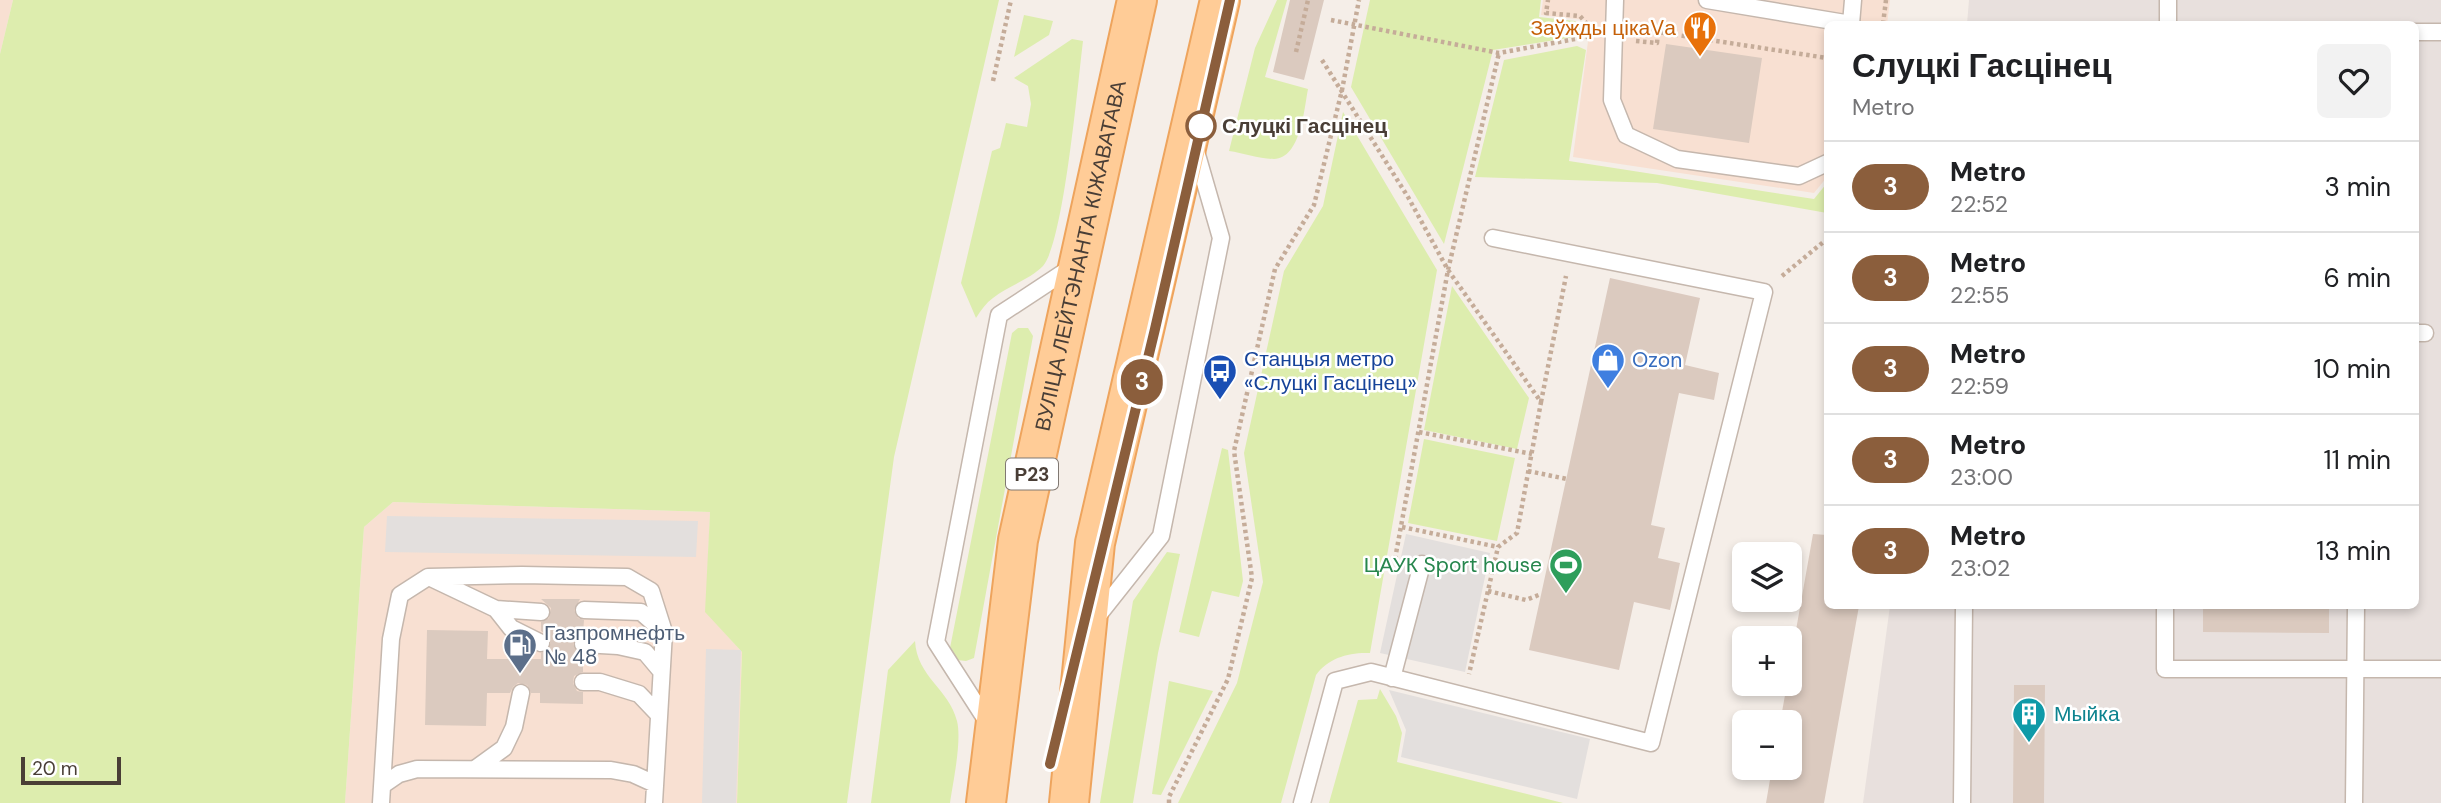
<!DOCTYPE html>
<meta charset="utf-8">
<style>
:root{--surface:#fff;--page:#f2f2f2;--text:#202124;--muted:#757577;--line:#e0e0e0}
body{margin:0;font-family:"DM Sans",sans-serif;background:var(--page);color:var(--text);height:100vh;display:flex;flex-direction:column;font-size:26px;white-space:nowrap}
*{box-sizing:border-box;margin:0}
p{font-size:23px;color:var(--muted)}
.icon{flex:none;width:38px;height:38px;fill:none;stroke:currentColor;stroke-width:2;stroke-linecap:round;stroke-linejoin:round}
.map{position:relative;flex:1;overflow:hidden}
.side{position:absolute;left:1824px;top:21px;width:595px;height:588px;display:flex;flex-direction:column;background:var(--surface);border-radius:10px;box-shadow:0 4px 10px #0003}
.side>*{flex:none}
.badge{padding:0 14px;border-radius:23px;font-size:24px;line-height:46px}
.controls{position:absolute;left:1732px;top:542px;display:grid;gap:14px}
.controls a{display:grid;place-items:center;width:70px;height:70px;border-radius:10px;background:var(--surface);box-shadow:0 4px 10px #0003;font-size:35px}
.scale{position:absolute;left:21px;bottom:18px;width:100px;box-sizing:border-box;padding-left:7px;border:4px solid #493e36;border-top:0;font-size:19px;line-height:24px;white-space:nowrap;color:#493e36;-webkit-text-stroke:5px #fff;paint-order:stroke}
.map>.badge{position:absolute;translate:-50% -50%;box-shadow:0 0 0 4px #fff}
.round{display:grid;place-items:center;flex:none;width:74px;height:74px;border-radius:10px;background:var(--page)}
.summary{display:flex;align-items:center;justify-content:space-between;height:119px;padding:0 28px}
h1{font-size:33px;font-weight:700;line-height:52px}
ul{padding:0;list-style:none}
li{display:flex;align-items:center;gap:21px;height:91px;padding:0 28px;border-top:2px solid var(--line)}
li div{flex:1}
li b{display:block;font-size:26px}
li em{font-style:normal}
li .badge{min-width:77px;font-weight:700;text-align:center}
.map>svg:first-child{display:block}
.commercial{fill:#f8e0d2}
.industrial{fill:#e8e0dd}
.green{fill:#ddedae}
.parking{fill:#e3dfdd}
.building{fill:#dbcabf}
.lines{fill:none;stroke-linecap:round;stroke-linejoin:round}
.lane-casing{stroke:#c5b7ad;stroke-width:19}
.primary-casing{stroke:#eea45d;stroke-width:42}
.path{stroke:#c5ac99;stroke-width:4.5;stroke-dasharray:3.5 3.5;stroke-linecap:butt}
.lane{stroke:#fff;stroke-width:16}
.primary{stroke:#ffcc97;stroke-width:38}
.line-casing{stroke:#fff;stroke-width:16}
.line{stroke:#8b5e3c;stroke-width:10}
.stop-dot{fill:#fff;stroke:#8b5e3c;stroke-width:3.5}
.labels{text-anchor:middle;stroke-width:5;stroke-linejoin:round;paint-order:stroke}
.shield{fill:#fff;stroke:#807872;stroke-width:2}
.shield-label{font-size:19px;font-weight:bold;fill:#493e36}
.food-label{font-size:21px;fill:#c56008;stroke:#fff;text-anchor:end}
.stop-label{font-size:21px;font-weight:bold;fill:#493e36;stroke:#fff;text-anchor:start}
.street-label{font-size:21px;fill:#493e36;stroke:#fff}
.transit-label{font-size:21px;fill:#164399;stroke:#fff;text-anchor:start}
.shop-label{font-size:21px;fill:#366cbe;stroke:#fff;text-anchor:start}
.leisure-label{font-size:21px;fill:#27864d;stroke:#fff;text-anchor:end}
.service-label{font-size:21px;fill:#4e5e75;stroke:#fff;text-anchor:start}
.culture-label{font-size:21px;fill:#0d838f;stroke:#fff;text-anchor:start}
</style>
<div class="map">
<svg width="2441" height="803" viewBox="0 0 2441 803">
<rect width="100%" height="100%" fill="#f5eee8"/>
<path class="commercial" d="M0 0H13L0 54Z
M1543 0H1890L1887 24H1827V177L1814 193 1573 157 1590 26 1585 20 1541 15Z
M393 502 710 512 706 612 742 652 737 803H345L364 527Z"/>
<path class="industrial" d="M1969 0H2441V803H1863L1890 606H2415V24H1967Z"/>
<path class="green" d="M13 0H999L894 457 847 803H737L742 652 705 612 710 512 393 502 364 527 345 803H0V54Z
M1277 0H1287L1265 77 1308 89C1304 109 1301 158 1274 159 1260 159 1243 153 1229 151L1255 48Z
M1370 0H1541L1539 17 1575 21 1581 27V36L1493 50 1444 244 1351 87Z
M1024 15 1053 21 1049 35 1014 57Z
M1072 39 1083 41C1078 81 1064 242 1043 266 1029 280 1008 286 993 298 986 303 981 310 976 318L961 283 992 151 1000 148 1006 123 1027 127 1031 104 1028 86 1014 78Z
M1577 46 1586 50 1569 161 1814 199 1827 183V213L1657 183 1475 177 1504 60Z
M1343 112 1437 270 1370 653C1349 652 1328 658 1316 675L1281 803H1178L1237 683 1263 582 1244 453 1284 271 1323 206Z
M1452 286 1529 398 1517 449 1424 430Z
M1018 328H1028L1033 336 974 658 966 661 957 660 949 653 1012 333Z
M1424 439 1515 458 1497 541 1408 523Z
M1222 448 1228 450 1243 581 1239 597 1212 591 1199 637 1179 632Z
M1167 552 1180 554 1158 653 1133 803H1100L1133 601Z
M915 641C917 677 949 689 957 721 962 741 953 782 950 803H871L888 670Z
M1169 681 1213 691 1161 795 1152 794Z
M1380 689 1396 716 1402 733 1397 762 1563 803H1329L1358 700 1377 699Z"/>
<path class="parking" d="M387 516 698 521 696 557 385 552Z
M1406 534 1490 553 1465 672 1380 653Z
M706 649 741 650 736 803H702Z
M1389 690 1590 739 1577 799 1401 757 1406 730Z"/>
<path class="building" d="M1290 0H1324L1304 80 1273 72Z
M1666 44 1762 58 1749 143 1653 129Z
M1610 278 1700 298 1685 365 1719 373 1714 400 1679 393 1651 525 1665 528 1658 558 1680 563 1670 610 1634 602 1619 670 1529 650Z
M1813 534 1827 535V606H1859L1824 803H1766L1772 768H1790V723H1780L1787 684H1790V664Z
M541 599H580L574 610 578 618 584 620 583 634 575 638 573 644 577 652 583 655V672L574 676 573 683 577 691 583 692V704L540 703V693H531L527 685 518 683 513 687 510 693H487L486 726 425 725 427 630 488 631 487 659H541V653L547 651 551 643 549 637 541 631V622L549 618 551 608Z
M2203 606H2329V633L2203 632Z
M2014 685H2045L2044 803H2013Z"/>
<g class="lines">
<g class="lane-casing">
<path id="lane" d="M1615 0 1612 100 1626 135 1677 159 1799 176 1827 163
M1707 0 1851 24
M1851 24 1853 0
M2168 24V0
M2415 32H2441
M2415 333H2425
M433 579 496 609 511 628 541 643
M2165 606V669H2441
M496 609 541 612
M584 610 641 612 664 632
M1096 618 1161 536 1221 238 1195 148
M583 644 618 646 645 652 661 671
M1392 678 1422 564
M583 682H600L639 694 659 715
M990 726 936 642 999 315 1075 265
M475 769 504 748 514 727 521 693
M383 785 399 774 417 769 611 770 633 774 655 784
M381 803 391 639 400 595 428 577 522 575 627 577 651 591 664 632 654 803
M1302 803 1335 681 1371 672 1651 743 1764 292 1493 238
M1962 803 1964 606
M2354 803 2356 606"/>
</g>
<g class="primary-casing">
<g id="primary">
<path id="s1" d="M986 803 1018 540 1137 0"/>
<path d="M1069 803 1095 543 1220 0"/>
</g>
</g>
<path class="path" d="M1331 20 1499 53 1586 37 1588 25 1580 16 1546 13 1548 0
M1883 24 1886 0
M1636 41 1657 43 1658 32 1827 58
M1296 52 1308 0
M1322 60 1408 197 1448 270 1541 402 1517 533 1498 547 1469 674
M993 81 1011 0
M1782 276 1827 239
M1541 402 1566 276
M1419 432 1532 454
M1528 471 1567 479
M1402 527 1498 547
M1395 559 1448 270 1499 53
M1488 591 1526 600 1541 594
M1169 803V797L1228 679 1252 578 1234 451 1275 269 1314 205 1342 90 1359 0"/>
<use href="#lane" class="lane"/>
<use href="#primary" class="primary"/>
</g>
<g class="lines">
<g class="line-casing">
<path id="line" d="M1050 764 1155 329 1230 0"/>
</g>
<use href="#line" class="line"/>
</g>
<defs>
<g id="restaurant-pin" transform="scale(1.75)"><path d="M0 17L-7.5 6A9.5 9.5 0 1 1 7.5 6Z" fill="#e8710a" stroke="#fff"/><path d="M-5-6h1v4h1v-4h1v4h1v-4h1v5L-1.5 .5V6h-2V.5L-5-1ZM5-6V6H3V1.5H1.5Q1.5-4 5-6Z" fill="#fff"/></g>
<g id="shop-pin" transform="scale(1.75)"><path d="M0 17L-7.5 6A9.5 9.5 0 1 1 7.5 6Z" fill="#3f7fe0" stroke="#fff"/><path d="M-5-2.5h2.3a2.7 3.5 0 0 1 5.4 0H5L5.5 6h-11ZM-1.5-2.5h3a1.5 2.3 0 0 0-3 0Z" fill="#fff"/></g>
<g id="bus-pin" transform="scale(1.75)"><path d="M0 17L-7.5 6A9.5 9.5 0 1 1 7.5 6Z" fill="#1a4fb4" stroke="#fff"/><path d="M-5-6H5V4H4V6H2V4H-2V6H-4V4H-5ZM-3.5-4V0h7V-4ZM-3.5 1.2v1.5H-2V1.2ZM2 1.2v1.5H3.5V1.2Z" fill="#fff"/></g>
<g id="stadium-pin" transform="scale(1.75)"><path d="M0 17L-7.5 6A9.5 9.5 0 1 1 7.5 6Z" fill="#2e9e5b" stroke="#fff"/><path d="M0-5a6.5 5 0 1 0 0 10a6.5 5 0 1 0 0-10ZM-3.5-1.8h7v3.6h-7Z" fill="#fff"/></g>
<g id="fuel-pin" transform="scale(1.75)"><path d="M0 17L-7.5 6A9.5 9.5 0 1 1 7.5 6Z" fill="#5c6f8a" stroke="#fff"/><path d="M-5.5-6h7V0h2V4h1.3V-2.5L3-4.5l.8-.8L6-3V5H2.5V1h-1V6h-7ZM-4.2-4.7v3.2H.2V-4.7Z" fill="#fff"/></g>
<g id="building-pin" transform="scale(1.75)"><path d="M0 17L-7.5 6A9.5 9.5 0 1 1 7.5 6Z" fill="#0f9aa8" stroke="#fff"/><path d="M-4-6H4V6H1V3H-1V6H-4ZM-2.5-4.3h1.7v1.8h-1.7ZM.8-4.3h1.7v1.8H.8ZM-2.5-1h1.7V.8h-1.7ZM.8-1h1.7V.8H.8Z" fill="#fff"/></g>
</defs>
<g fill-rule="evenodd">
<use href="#restaurant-pin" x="1700" y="28"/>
<use href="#shop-pin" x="1608" y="360"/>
<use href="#bus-pin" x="1220" y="371"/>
<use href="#stadium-pin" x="1566" y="565"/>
<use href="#fuel-pin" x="520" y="645"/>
<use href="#building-pin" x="2029" y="714"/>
</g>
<circle class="stop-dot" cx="1201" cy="126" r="14"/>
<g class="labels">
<rect class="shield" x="1006" y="458.5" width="52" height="31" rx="5"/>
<g class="shield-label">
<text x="1032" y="481">Р23</text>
</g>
<g class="food-label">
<text x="1676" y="35">Заўжды цікаVа</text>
</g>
<g class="stop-label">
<text x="1222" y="133">Слуцкі Гасцінец</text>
</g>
<g class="street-label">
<text dy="7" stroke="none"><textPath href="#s1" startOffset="556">ВУЛІЦА ЛЕЙТЭНАНТА КІЖАВАТАВА</textPath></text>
</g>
<g class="transit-label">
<text x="1244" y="366">Станцыя метро<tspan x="1244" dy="24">«Слуцкі Гасцінец»</tspan></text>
</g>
<g class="shop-label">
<text x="1632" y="367">Ozon</text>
</g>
<g class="leisure-label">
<text x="1542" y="572">ЦАУК Sport house</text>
</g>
<g class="service-label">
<text x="544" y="640">Газпромнефть<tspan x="544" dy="24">№ 48</tspan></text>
</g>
<g class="culture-label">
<text x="2054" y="721">Мыйка</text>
</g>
</g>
</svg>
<div class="controls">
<a><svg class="icon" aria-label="layers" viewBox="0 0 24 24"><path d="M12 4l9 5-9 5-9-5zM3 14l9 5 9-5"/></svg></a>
<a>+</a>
<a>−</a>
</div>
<div class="scale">20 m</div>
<b class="badge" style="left:1142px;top:382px;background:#8b5e3c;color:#fff">3</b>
<section class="side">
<div class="summary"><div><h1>Слуцкі Гасцінец</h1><p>Metro</p></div><a class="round"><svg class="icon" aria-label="heart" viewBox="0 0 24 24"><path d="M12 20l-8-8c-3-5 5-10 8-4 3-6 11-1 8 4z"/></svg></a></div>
<ul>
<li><span class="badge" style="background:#8b5e3c;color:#fff">3</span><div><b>Metro</b><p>22:52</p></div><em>3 min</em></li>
<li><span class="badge" style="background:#8b5e3c;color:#fff">3</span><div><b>Metro</b><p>22:55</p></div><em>6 min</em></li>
<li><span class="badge" style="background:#8b5e3c;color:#fff">3</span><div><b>Metro</b><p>22:59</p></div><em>10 min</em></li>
<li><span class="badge" style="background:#8b5e3c;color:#fff">3</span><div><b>Metro</b><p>23:00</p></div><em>11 min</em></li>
<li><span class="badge" style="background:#8b5e3c;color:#fff">3</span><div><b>Metro</b><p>23:02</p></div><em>13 min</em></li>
</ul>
</section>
</div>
